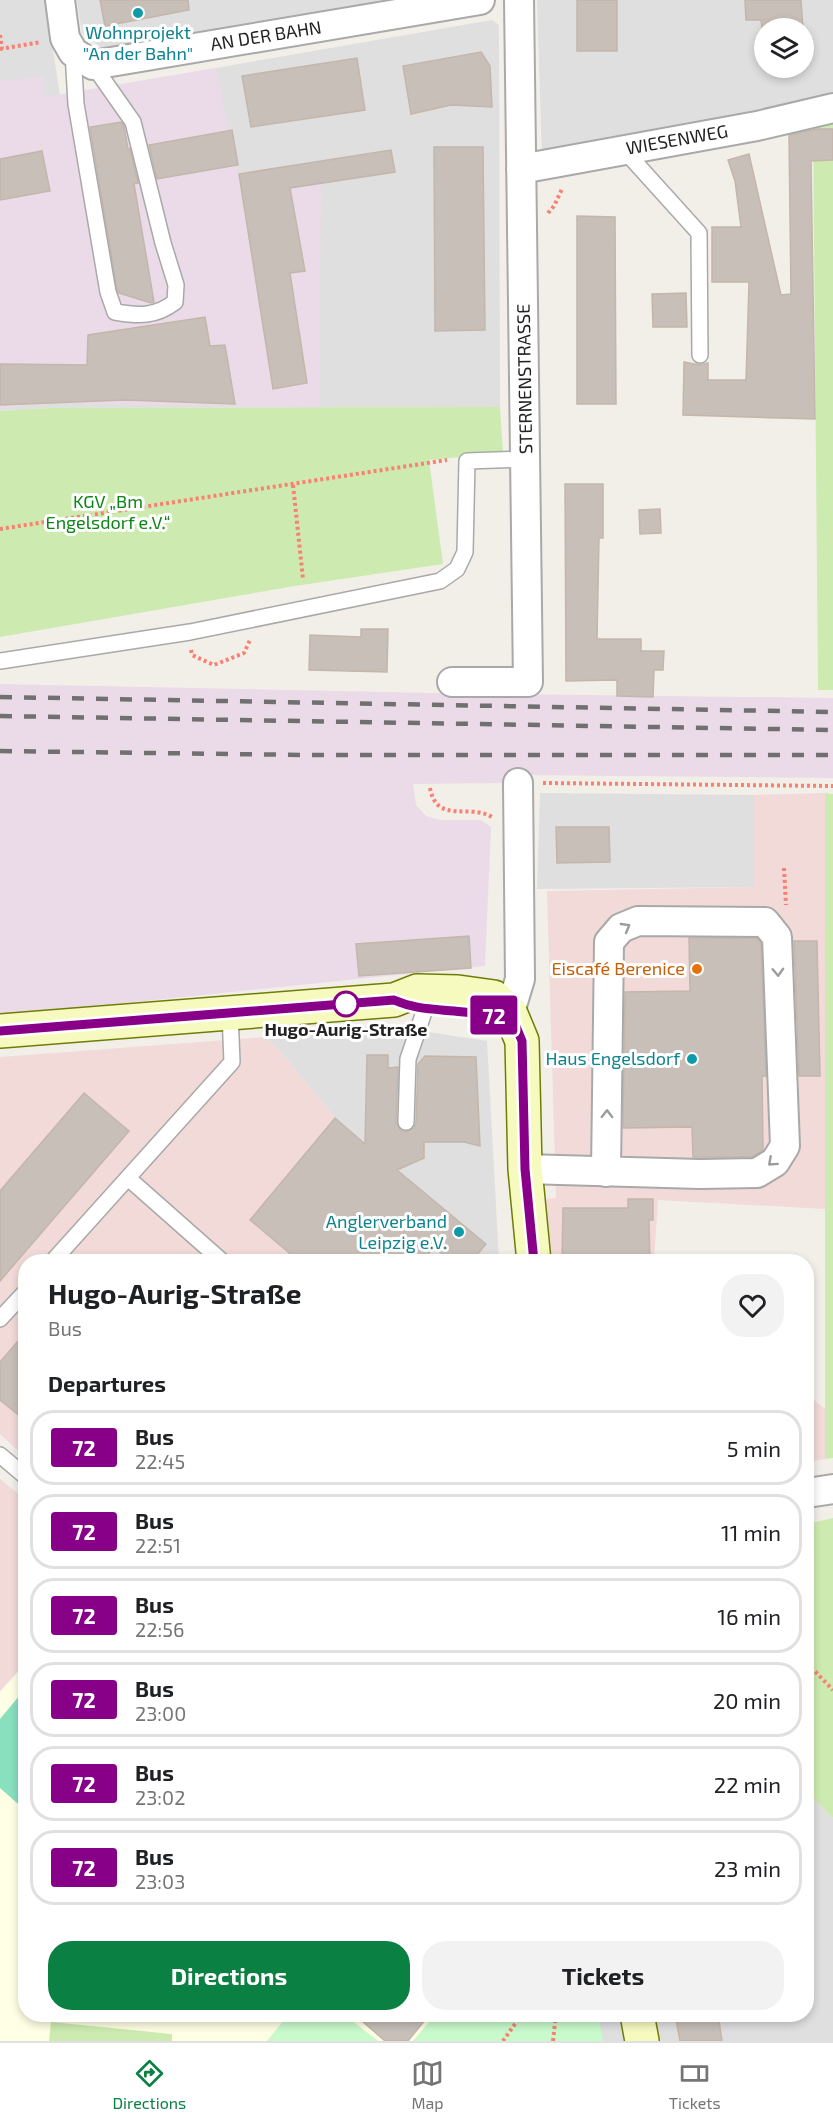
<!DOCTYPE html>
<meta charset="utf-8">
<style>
:root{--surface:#fff;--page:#f2f2f2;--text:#202124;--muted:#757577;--line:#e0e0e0;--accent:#0b8043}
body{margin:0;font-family:"Exo 2",sans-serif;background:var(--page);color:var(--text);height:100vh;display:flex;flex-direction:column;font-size:22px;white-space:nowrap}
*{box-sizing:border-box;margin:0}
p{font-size:20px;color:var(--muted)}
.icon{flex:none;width:33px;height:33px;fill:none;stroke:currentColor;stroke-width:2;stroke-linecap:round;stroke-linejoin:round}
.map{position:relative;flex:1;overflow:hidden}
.details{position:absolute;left:18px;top:1254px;width:796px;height:768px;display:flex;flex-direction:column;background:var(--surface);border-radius:24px;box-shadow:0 3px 9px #0003}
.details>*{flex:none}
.badge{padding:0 12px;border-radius:4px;font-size:21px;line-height:39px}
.controls{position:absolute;left:754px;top:18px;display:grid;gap:12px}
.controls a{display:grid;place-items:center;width:60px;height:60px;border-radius:50%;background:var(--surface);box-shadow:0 3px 9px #0003;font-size:30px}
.map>.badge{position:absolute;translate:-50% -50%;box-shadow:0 0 0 3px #fff}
h2{padding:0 30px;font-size:22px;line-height:54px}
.round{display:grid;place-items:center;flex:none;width:63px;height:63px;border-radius:24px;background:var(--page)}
.summary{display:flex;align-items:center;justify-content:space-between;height:102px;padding:0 30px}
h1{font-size:28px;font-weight:700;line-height:45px}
.button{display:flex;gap:12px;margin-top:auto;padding:12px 30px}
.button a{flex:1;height:69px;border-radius:24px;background:var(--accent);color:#fff;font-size:24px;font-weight:700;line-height:69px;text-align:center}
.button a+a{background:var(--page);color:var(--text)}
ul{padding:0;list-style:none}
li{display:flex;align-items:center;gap:18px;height:75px;margin:0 12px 9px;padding:0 18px;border:3px solid var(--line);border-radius:24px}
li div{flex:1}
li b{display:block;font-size:22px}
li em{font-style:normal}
li .badge{min-width:66px;font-weight:700;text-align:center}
.tab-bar{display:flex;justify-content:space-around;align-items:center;height:84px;border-top:2px solid var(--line);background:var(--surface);font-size:16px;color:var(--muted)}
.tab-bar a{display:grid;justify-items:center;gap:3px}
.tab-bar .current{color:var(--accent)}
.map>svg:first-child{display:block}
.residential{fill:#e0dfdf;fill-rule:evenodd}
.commercial{fill:#f2dad9}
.industrial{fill:#ebdbe8}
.education{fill:#ffffe5}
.grass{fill:#cdebb0}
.park{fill:#c8facc}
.pitch{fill:#88e0be}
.building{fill:#c7bfb8;stroke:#c4b6ab;stroke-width:1.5}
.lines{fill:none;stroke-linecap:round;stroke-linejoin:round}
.lane-casing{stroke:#a9a9a9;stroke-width:18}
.street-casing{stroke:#a9a9a9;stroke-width:32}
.secondary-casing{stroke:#707d05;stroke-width:36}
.path{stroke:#fa8072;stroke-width:4;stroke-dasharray:3 3;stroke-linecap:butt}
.lane{stroke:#fff;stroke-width:15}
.street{stroke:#fff;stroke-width:28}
.secondary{stroke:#f7fabf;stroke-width:33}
.rail{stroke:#707070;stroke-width:4.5;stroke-dasharray:12 12;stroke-linecap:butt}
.oneway{stroke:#9c9c9c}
.line-casing{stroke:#fff;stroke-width:14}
.line{stroke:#808;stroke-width:9}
.culture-dot{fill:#0f9aa8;stroke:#fff;stroke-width:2}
.food-dot{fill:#e8710a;stroke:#fff;stroke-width:2}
.stop-dot{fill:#fff;stroke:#808;stroke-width:3}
.labels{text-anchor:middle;stroke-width:6;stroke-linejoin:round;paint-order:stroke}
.culture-label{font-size:18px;fill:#0d838f;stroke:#fff;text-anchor:end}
.street-label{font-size:18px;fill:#222;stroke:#fff}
.park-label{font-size:18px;fill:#0c8416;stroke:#fff}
.food-label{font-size:18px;fill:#c56008;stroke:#fff;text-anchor:end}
.stop-label{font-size:18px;font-weight:bold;fill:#222;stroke:#fff}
</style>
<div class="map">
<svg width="833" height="2041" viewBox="0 0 833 2041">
<rect width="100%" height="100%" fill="#f2efe9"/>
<path class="residential" d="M0 0H45L60 95 492 20 499 25 500 407 50 408 0 411Z
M77 0H406L106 51 82 33Z
M537 0H833V102L542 159ZM765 28H804V68H765Z
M540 793 754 795 755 887 537 889Z
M383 1025 487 1041 499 1261H422L457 1220 335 1118 281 1052 265 1037Z
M807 1792 833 1818V2041H0L26 2014H807Z"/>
<path class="commercial" d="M825 793V1209L658 1200 654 1261 551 1262 546 1199 556 1198 547 891 754 887V795Z
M265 1037 281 1052 335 1118 457 1220 422 1261 26 1262 25 1457 0 1434V1057Z
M807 1394 825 1409V1459L807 1462Z
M0 1479 26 1500 25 1663 0 1691Z"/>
<path class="industrial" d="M216 68 242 195 321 183 319 408 47 403 0 408V81L44 77V97Z
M0 684 432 693 833 698V778L507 775 505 783 413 784 416 805 426 816 440 820H481L491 827 485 966 0 1016Z"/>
<path class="education" d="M25 1665 26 2014 289 2015 267 2041H0V1692Z
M344 2015H436L413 2041H378Z"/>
<path class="grass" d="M833 120V690H818L813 129Z
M500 407 503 453 429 460 443 564 295 586 0 637V411L50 408Z
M825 793 833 794V1458L825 1459Z
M833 1518V1818L807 1792V1524Z
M51 2022 172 2034V2041H49Z"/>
<path class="park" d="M289 2014 344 2015 378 2041H267Z
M436 2014 598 2015 603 2041H413Z"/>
<path class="pitch" d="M25 1689V1810L0 1788V1719Z"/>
<path class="building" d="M100 0H188L189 10 105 26Z
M577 0H617V51H577Z
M745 0H801L803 28H762L761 20H746Z
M481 52 490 66 492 107 451 105 411 114 403 66Z
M357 58 365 110 251 127 242 76Z
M121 122 124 126 128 149H130L138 183 134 184 154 302 151 303 119 293 117 290 90 127Z
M817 129H833V160L811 161 815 419 683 415 684 362 699 365 708 363V380H746L749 282H712V227H741L735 181 728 160 749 154 781 295 791 294 789 135Z
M232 130 238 165 157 179 149 145Z
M434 147H483L485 330 435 331Z
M391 150 395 172 290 188 305 271 290 273 307 383 273 389 239 174Z
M42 151 50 191 0 200V159Z
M577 216 615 217 616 404H577Z
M686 293 687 327H653L652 294Z
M205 317 210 346 225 345 235 404 125 400 0 405V364L87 365 88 335Z
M565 484H603V538H599L597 639H641V651H664L663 670H654L653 697 617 696V680L566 681Z
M660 509 661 533 640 534 639 510Z
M361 629H388L387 672 309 670 310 635 361 637Z
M556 827H609L610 862 557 863Z
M469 936 471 968 359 976 356 944Z
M689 938H757L761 943 766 1076H762L763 1150 752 1157H693L692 1127 623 1128 625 992 690 991Z
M794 941H817L820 1076H799Z
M367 1055H388V1068L398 1067 396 1122 400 1130 406 1132 414 1128 416 1123 418 1064 425 1056 476 1057 480 1146 464 1142H424V1158L397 1170 486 1244 471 1262H451L434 1247 422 1262H300L250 1220 335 1118 365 1144Z
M84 1093 129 1131 0 1281V1191Z
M628 1199H653V1220H649L650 1262H562L563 1208H628Z
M26 1332V1421L0 1400V1362Z
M354 2014H430L408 2041H385Z
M675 2014H718L722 2041H680Z"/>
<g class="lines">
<g class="lane-casing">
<path id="lane" d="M73 52 76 104 108 292 115 312C139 316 155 317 175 302L176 285 163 243 133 122 93 65
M624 150 699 233 700 355
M0 661 190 632 440 581 457 569 465 552 467 461 527 459
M406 1122 408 1059 425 1009
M128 1178 223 1262
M52 1262 232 1062 230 1013
M0 1319 26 1291
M0 1455 26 1477"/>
</g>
<g class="street-casing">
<path id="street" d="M60 0 65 38 73 52 93 65 480 0
M521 169 757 126 833 108
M452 682H528L519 0
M510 1012 520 979 518 783
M525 1169 700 1174 757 1173 775 1162 785 1146 777 937 765 922 638 921 621 928 609 942 606 1172
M807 1493 833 1489"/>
</g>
<g class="secondary-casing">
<path id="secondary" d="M0 1031 368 1002 394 1000 417 991 458 992 494 997 510 1012 522 1041 525 1169 534 1262
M637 2014 642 2041"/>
</g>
<path class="path" d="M0 35 2 49
M0 49 41 42
M548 213 554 206 562 189
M293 485 303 579
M0 529 447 460
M191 650 192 655 214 665 244 653 250 640
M543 783 833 786
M430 788C437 825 469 803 492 817
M784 868 786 905
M807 1663 833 1690
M503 2041 522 2014
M553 2041 556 2014"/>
<use href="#lane" class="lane"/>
<use href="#street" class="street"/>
<use href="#secondary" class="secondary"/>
<path class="rail" d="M0 697 833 712
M0 716 833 730
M0 751 307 755H833"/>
</g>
<defs><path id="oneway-chevron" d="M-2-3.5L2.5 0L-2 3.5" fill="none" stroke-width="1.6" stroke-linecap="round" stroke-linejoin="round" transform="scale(1.5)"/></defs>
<g class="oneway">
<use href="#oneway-chevron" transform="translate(626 927) rotate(-30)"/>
<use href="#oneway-chevron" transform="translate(778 972) rotate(88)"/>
<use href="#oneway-chevron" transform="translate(607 1114) rotate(-89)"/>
<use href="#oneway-chevron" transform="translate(772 1162) rotate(138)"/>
</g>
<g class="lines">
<g class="line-casing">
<path id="line" d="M0 1031 394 1000C414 1009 432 1009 454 1011 474 1013 489 1016 510 1012L522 1041 525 1169 534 1262"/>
</g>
<use href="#line" class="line"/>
</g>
<g class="culture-dot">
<circle cx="138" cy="13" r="6"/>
<circle cx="692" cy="1059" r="6"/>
<circle cx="459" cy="1232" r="6"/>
</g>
<circle class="food-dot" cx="697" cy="969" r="6"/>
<circle class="stop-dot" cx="346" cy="1004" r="12"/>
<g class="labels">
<g class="culture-label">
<text x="138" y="39" text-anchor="middle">Wohnprojekt<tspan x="138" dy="21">"An der Bahn"</tspan></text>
<text x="680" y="1065">Haus Engelsdorf</text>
<text x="447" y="1228">Anglerverband<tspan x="447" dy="21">Leipzig e.V.</tspan></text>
</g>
<g class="street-label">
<text transform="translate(266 36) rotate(-9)" y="6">AN DER BAHN</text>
<text transform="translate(677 140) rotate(-10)" y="6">WIESENWEG</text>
<text transform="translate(525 379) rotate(-91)" y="6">STERNENSTRASSE</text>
</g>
<g class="park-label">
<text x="108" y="508">KGV „Bm<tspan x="108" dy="21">Engelsdorf e.V.“</tspan></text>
</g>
<g class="food-label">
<text x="685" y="975">Eiscafé Berenice</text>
</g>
<g class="stop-label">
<text x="346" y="1036">Hugo-Aurig-Straße</text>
</g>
</g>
</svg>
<div class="controls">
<a><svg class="icon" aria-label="layers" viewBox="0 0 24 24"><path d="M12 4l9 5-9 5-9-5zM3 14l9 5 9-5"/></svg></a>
</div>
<b class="badge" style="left:494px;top:1015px;background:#808;color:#fff">72</b>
<section class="details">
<div class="summary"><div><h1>Hugo-Aurig-Straße</h1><p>Bus</p></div><a class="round"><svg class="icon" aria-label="heart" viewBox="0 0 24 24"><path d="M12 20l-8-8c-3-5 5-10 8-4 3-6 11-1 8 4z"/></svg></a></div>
<h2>Departures</h2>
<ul>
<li><span class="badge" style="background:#808;color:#fff">72</span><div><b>Bus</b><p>22:45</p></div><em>5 min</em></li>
<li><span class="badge" style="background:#808;color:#fff">72</span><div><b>Bus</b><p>22:51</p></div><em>11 min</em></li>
<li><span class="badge" style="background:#808;color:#fff">72</span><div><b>Bus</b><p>22:56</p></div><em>16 min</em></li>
<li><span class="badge" style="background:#808;color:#fff">72</span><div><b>Bus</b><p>23:00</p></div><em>20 min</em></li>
<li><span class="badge" style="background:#808;color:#fff">72</span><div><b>Bus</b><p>23:02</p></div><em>22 min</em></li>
<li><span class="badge" style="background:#808;color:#fff">72</span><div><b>Bus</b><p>23:03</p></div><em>23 min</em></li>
</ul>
<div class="button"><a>Directions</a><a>Tickets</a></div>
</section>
</div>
<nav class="tab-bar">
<a class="current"><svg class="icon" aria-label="directions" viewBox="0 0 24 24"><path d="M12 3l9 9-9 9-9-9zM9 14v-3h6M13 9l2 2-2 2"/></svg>Directions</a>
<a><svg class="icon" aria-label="map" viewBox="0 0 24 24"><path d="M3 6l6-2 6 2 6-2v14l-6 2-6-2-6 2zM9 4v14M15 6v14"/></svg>Map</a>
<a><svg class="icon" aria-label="tickets" viewBox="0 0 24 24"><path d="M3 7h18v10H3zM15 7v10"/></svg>Tickets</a>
</nav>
